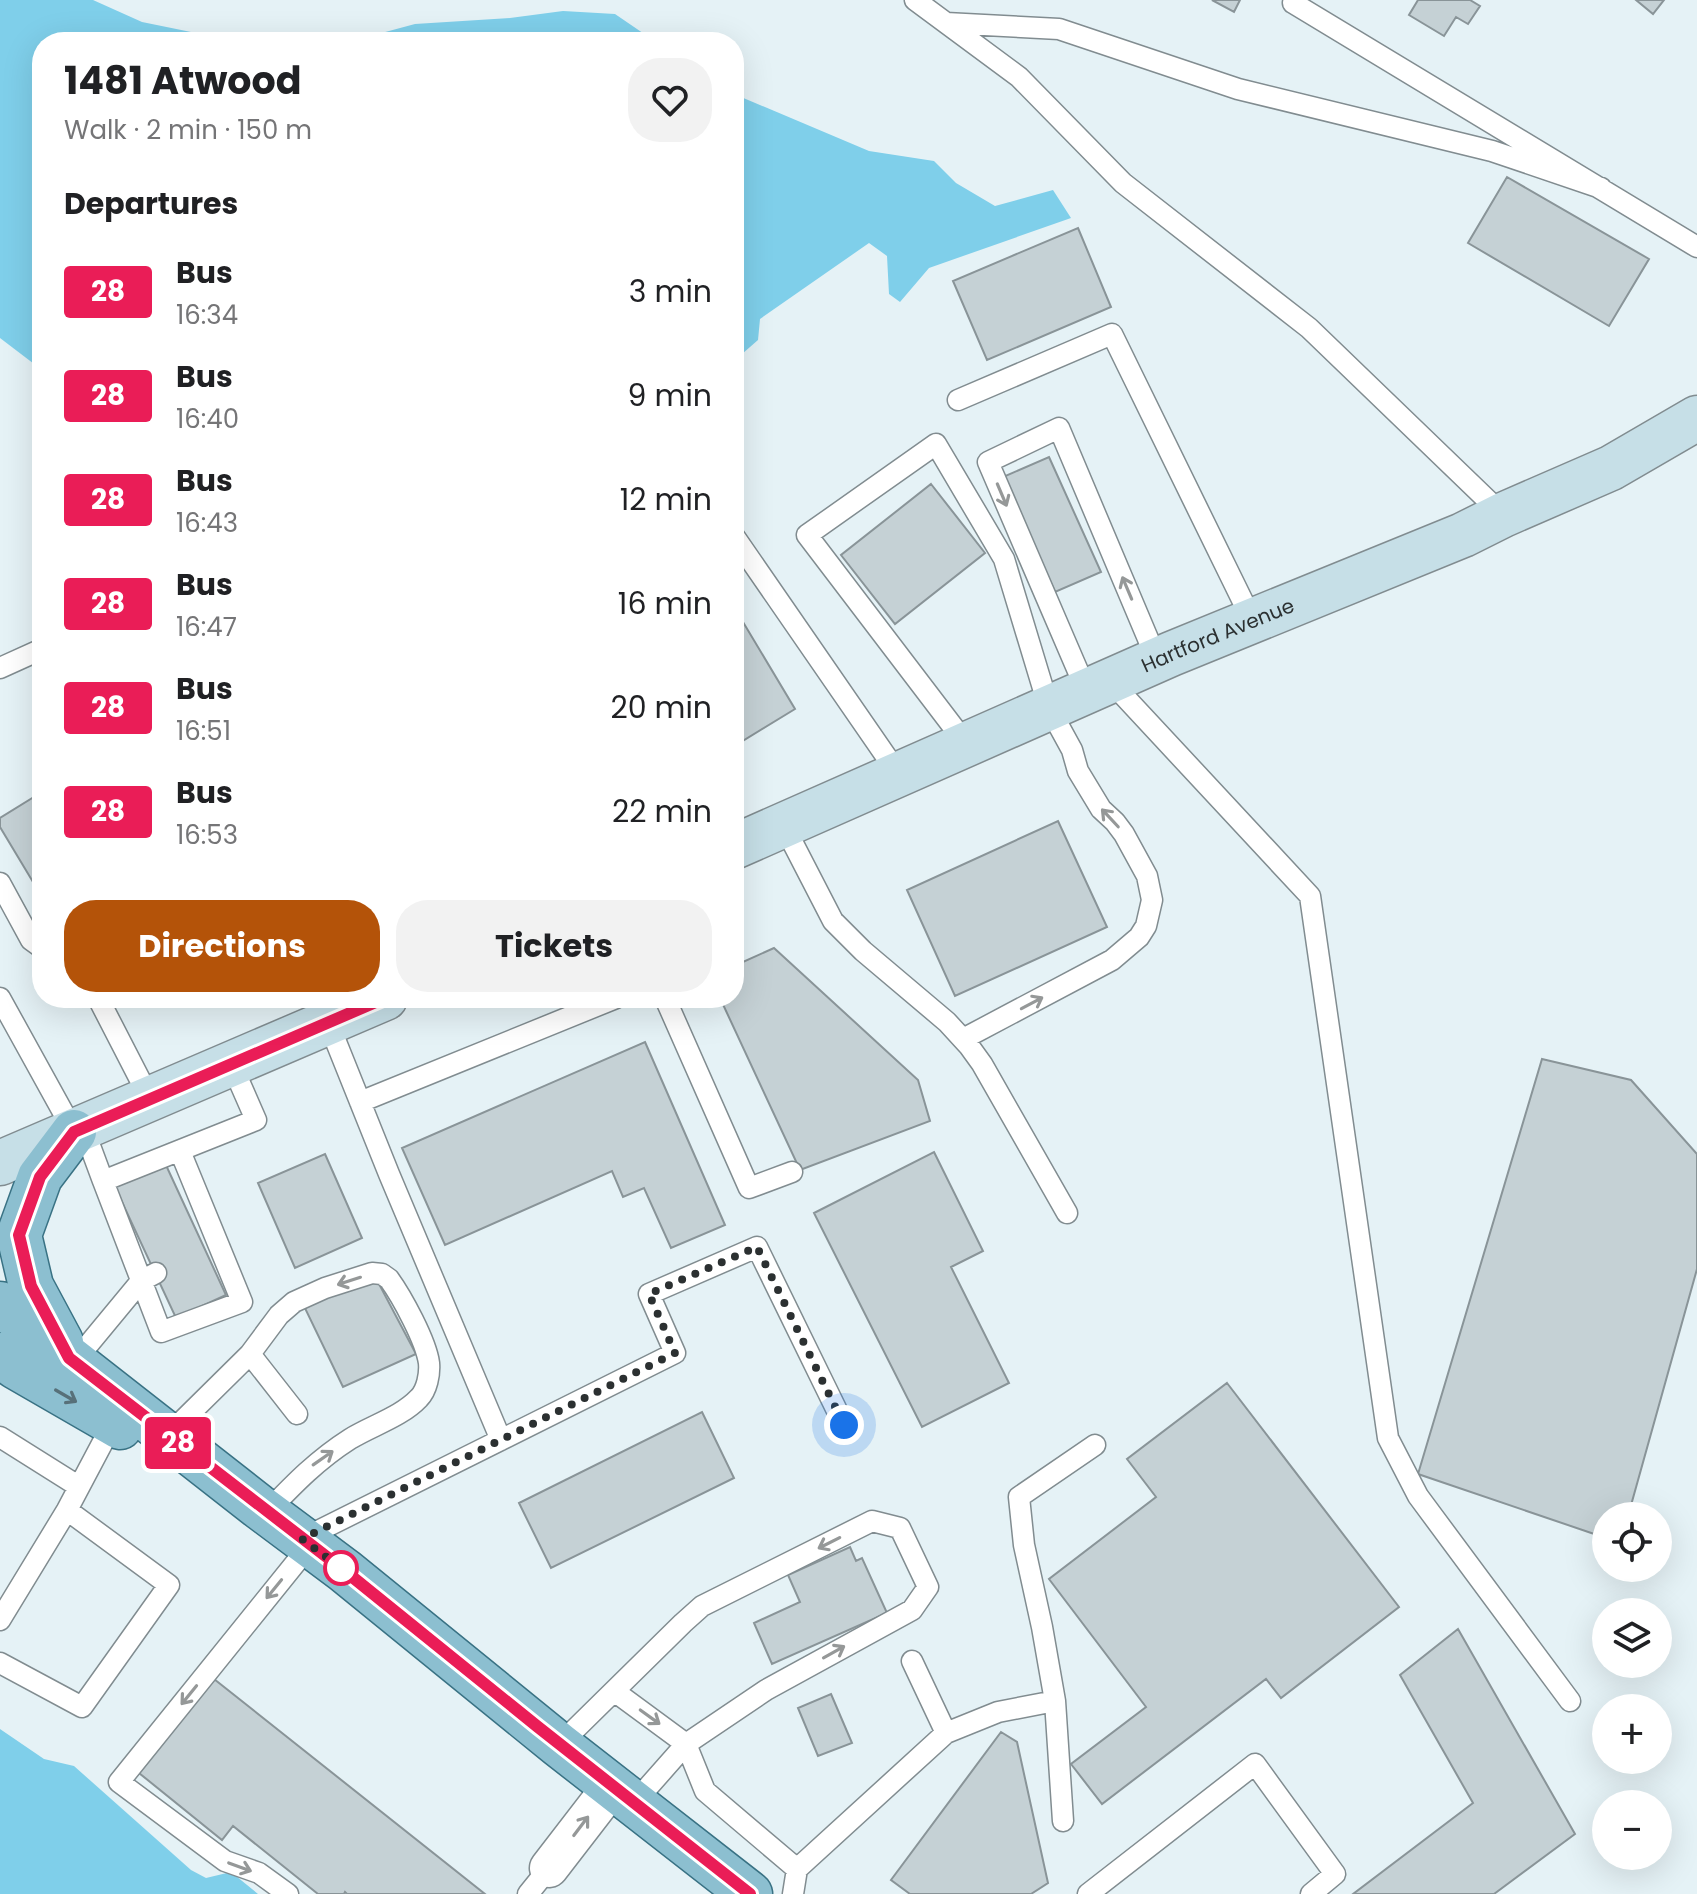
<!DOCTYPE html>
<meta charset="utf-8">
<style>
:root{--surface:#fff;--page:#f2f2f2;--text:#202124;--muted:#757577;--accent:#b45309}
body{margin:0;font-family:Poppins,sans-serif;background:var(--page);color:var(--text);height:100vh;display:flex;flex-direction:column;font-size:30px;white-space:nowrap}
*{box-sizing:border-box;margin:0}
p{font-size:26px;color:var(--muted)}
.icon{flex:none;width:44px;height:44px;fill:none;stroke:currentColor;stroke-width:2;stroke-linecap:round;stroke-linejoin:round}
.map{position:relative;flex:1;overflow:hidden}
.sheet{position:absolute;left:32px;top:32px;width:712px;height:976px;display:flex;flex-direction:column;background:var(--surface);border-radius:32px;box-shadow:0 8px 32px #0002}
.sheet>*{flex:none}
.badge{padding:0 16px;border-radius:6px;font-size:28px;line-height:52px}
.tools{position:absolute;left:1592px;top:1502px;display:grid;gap:16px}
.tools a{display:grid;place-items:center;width:80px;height:80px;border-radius:50%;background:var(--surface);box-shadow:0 8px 32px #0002;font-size:40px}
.you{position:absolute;width:40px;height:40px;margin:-20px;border:6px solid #fff;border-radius:50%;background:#1a73e8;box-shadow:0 0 0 12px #1a73e833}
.map>.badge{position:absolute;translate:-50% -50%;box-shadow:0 0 0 4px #fff}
h2{padding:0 32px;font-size:30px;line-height:72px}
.round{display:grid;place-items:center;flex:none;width:84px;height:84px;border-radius:32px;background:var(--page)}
.head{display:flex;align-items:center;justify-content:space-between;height:136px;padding:0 32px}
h1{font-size:38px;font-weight:700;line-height:60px}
.button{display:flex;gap:16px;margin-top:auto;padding:16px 32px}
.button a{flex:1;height:92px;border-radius:32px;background:var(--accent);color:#fff;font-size:32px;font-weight:700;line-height:92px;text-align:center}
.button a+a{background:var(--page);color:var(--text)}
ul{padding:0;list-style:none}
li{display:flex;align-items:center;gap:24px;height:104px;padding:0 32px}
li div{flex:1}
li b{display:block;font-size:30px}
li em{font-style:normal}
li .badge{min-width:88px;font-weight:700;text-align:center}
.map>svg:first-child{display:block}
.green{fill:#7fcfea}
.building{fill:#c5d1d5;stroke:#899498;stroke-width:2}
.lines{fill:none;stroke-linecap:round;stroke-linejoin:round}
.service-casing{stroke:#818c90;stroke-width:23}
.minor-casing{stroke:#818c90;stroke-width:41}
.secondary-casing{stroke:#818c90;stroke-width:47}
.primary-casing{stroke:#397284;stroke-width:47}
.service{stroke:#fff;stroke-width:20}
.minor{stroke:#fff;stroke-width:38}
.secondary{stroke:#c6dfe7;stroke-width:44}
.primary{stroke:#8cbfd0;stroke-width:44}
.oneway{stroke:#959898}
.oneway2{stroke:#577079}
.line-casing{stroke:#fff;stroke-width:18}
.line{stroke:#ea1d57;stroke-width:12}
.walk{stroke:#2b3031;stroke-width:8;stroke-dasharray:0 14.4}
.stop-dot{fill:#fff;stroke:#ea1d57;stroke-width:4}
.labels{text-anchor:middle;stroke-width:8;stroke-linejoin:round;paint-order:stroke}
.street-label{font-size:20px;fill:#2b3031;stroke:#e5f2f6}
</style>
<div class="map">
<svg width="1697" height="1894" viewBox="0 0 1697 1894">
<rect width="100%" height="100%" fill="#e5f2f6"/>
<path class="green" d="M0 0H93L142 22 240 42H42V370L0 338Z
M563 11 615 14 656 42H348L415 24 510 18Z
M734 94 869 151 934 161 956 183 995 206 1053 190 1071 218 929 268 900 302 889 294 887 256 869 243 760 319 758 340 734 361Z
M0 1729 44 1759 74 1766 191 1870 206 1878 231 1872 258 1894H0Z"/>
<path class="building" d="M1212 0H1240L1234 12Z
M1418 0H1470L1480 6 1468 24 1456 17 1444 36 1409 15Z
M1636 0H1664L1653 14Z
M1507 177 1649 259 1609 326 1468 243Z
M1078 228 1111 307 987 360 953 281Z
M1049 457 1101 572 1055 592 1003 477Z
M931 484 985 553 895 624 841 555Z
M734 607 795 709 736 745 734 741Z
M42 792V897L0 827V818Z
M1058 821 1107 927 955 996 907 890Z
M774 948 918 1080 930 1121 800 1170 720 998H734V966Z
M645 1042 725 1225 671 1248 644 1188 623 1197 612 1171 445 1245 402 1148Z
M1542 1059 1631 1080 1697 1154V1269L1628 1516H1606V1538L1418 1474Z
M934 1152 983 1251 951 1267 1009 1383 922 1427 814 1213Z
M325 1154 362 1238 295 1268 258 1183Z
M165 1163 226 1295 176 1318 115 1187Z
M378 1282 416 1354 343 1387 302 1302Z
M1227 1383 1399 1607 1281 1698 1266 1679 1102 1804 1071 1764 1146 1707 1049 1579 1156 1497 1127 1459Z
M702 1412 734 1478 551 1568 519 1503Z
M850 1547 856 1561 862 1558 887 1613 772 1664 754 1623 800 1602 788 1575Z
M1458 1629 1575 1834 1494 1894H1353L1473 1803 1400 1675Z
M214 1679 485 1894H347L345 1892 344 1894H318L233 1826 222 1840 139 1773Z
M831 1694 852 1743 818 1756 798 1708Z
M1001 1732 1017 1742 1048 1883 1031 1894H910L891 1880Z"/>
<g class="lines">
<g class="service-casing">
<path id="service" d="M915 0 1019 77 1123 183 1309 328 1503 515
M1296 0 1293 3 1697 247
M946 23 1059 29 1238 89 1492 151 1601 188
M958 400 1112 334 1252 620
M734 536 899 775
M0 668 42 649
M1110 681 1310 896 1388 1438 1418 1496 1570 1701
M1087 692 988 462 1059 428 1157 660
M784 826 833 921 863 951 947 1022 969 1046 982 1064 1067 1213
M0 883 31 940 42 948
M0 998 74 1132
M98 998 150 1099
M314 998 328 1022 389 1174 501 1440
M665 998 749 1188 792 1172
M963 1039 1112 960 1139 937 1146 926 1152 900 1147 876 1124 834 1115 822 1101 809 1078 771 1072 750 1049 708 1004 559 936 444 807 535 967 745
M360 1102 616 998
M83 1127 103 1181 256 1120 231 1063
M103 1181 161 1332 242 1302 180 1151
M250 1354 297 1414
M74 1362 141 1281 156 1273
M168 1435 250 1354 279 1315 294 1302 325 1288 372 1273 382 1274 389 1279C402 1297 426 1341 429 1363 430 1374 427 1390 419 1398 401 1417 373 1425 350 1439 317 1460 294 1484 267 1512
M0 1437 78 1486
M302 1539 675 1353 649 1294 757 1247 844 1425
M0 1620 67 1510 113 1423
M0 1663 82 1707 169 1585 67 1510
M614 1691 686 1744 705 1791 797 1869 793 1894
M1055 1701 1063 1821
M946 1733 998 1712 1055 1701 1042 1627 1024 1545 1019 1497 1095 1445
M559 1745 683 1623 702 1606 872 1521 900 1528 928 1587 912 1610 766 1690 686 1744 634 1803
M797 1869 946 1733 912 1661
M288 1894 259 1873 225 1861 119 1782 310 1545
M528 1894 549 1868
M1088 1894 1255 1764 1335 1874 1311 1894"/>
</g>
<g class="minor-casing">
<path id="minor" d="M549 1868 613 1785"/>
</g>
<g class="secondary-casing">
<g id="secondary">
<path id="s1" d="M734 847 1171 654 1463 535 1503 515 1611 468 1697 418"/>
<path d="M0 1163 385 998"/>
</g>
</g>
<g class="primary-casing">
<path id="primary" d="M0 1304 258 1506 345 1571 559 1745 750 1894
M61 1342 31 1286 19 1235 40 1177 74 1132
M0 1355 16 1367 120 1427"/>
</g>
<use href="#service" class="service"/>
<use href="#minor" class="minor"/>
<use href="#secondary" class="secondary"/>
<use href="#primary" class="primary"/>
</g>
<defs><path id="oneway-shaft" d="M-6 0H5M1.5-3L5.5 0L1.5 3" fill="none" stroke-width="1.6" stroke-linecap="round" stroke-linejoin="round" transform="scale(2)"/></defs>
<g class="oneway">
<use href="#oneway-shaft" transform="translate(1002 495) rotate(67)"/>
<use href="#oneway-shaft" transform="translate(1127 588) rotate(-113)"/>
<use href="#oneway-shaft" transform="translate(1110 818) rotate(-133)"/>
<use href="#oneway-shaft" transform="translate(1032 1003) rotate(-28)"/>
<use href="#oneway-shaft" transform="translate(349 1281) rotate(162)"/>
<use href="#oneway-shaft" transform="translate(323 1458) rotate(-35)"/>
<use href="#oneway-shaft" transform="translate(829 1543) rotate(153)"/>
<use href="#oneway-shaft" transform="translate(274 1589) rotate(129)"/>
<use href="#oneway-shaft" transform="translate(834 1652) rotate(-29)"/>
<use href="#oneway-shaft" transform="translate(189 1695) rotate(129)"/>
<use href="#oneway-shaft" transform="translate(650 1717) rotate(36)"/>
<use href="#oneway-shaft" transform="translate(581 1826) rotate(-53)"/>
<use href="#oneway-shaft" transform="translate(240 1867) rotate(20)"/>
</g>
<use class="oneway2" href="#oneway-shaft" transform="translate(66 1396) rotate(30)"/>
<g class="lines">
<g class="line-casing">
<path id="line" d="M385 998 74 1132 40 1177 19 1235 31 1286 69 1358 345 1571 538 1727 750 1894"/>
</g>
<use href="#line" class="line"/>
<path class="walk" d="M341 1568 345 1571 302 1539 675 1353 649 1294 757 1247 844 1425"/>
</g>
<circle class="stop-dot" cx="341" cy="1568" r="16"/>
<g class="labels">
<g class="street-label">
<text dy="7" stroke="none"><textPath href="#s1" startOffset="528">Hartford Avenue</textPath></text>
</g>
</g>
</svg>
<div class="tools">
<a><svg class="icon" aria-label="locate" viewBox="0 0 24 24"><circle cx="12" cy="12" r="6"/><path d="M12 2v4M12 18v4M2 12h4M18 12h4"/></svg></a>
<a><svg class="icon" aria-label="layers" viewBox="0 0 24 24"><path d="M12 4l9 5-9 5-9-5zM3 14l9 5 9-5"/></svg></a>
<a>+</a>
<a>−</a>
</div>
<div class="you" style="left:844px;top:1425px"></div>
<b class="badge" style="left:178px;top:1443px;background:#ea1d57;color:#fff">28</b>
<section class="sheet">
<div class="head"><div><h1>1481 Atwood</h1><p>Walk · 2 min · 150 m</p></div><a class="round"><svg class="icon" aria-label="heart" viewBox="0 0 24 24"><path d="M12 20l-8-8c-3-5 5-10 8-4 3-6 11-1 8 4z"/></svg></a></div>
<h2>Departures</h2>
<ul>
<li><span class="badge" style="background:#ea1d57;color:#fff">28</span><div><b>Bus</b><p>16:34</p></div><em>3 min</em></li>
<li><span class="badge" style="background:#ea1d57;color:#fff">28</span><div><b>Bus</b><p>16:40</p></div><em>9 min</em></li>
<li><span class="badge" style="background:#ea1d57;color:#fff">28</span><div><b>Bus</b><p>16:43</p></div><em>12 min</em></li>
<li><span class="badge" style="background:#ea1d57;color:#fff">28</span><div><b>Bus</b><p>16:47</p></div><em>16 min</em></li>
<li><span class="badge" style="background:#ea1d57;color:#fff">28</span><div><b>Bus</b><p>16:51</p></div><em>20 min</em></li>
<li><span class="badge" style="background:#ea1d57;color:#fff">28</span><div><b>Bus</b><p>16:53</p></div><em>22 min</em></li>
</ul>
<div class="button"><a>Directions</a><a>Tickets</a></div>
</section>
</div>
